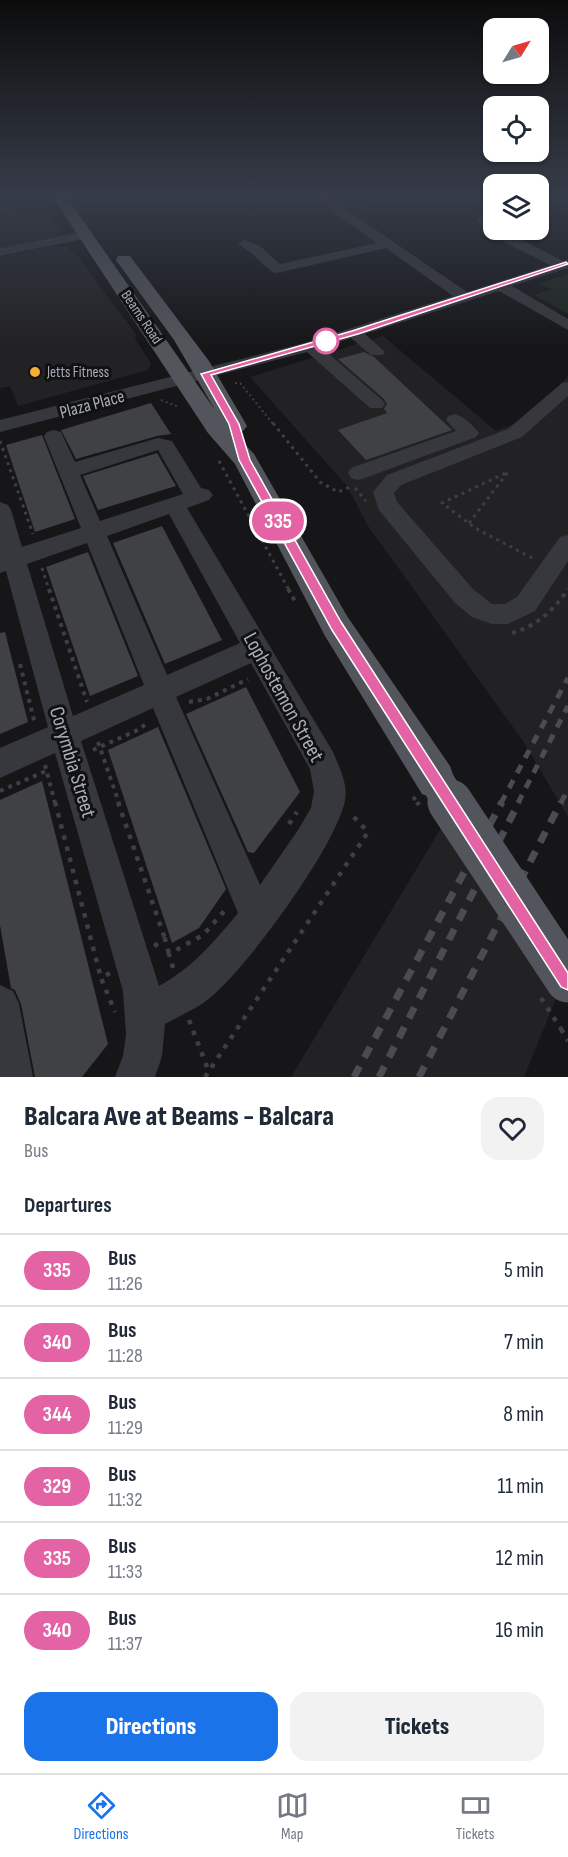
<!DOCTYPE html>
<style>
:root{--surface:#fff;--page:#f2f2f3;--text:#1f2937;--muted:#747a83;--line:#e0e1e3;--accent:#1a73e8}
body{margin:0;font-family:"Sofia Sans Condensed",sans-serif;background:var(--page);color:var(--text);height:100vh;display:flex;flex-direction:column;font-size:22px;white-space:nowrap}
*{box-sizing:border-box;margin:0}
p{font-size:20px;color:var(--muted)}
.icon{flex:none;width:33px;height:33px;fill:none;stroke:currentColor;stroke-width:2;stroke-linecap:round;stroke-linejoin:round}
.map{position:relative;height:1077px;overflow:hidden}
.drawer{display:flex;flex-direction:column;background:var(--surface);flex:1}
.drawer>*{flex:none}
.badge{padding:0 12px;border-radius:20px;font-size:21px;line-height:39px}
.needle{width:39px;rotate:53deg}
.tools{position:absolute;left:483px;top:18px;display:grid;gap:12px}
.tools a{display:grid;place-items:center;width:66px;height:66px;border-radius:12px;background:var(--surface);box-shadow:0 2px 4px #0004;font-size:30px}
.map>.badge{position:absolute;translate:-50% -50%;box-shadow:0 0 0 3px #fff}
h2{padding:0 24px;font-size:22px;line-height:54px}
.round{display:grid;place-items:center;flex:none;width:63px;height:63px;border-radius:18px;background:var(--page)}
.head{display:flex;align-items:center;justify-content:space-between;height:102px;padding:0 24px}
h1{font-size:28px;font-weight:800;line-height:45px}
.cta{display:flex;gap:12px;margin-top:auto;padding:12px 24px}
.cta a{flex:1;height:69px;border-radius:18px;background:var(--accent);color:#fff;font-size:24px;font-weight:800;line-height:69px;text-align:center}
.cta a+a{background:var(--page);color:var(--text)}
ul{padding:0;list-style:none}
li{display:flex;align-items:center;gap:18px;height:72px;padding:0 24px;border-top:2px solid var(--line)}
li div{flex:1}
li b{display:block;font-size:22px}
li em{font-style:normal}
li .badge{min-width:66px;font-weight:700;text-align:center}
.tab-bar{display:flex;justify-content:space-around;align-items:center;height:84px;border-top:2px solid var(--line);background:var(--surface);font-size:16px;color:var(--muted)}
.tab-bar a{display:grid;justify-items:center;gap:3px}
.tab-bar .on{color:var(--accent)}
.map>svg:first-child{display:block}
.built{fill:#222225}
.green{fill:#1e261f}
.building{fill:#404145}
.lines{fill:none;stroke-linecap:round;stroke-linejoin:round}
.path-far4{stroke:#3d3f44;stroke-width:1.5;stroke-dasharray:1.5 2;stroke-linecap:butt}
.path-far3{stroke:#3d3f44;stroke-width:2;stroke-dasharray:2 3;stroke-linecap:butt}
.path-far2{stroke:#3d3f44;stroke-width:3;stroke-dasharray:3 4.5;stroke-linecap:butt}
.path-far1{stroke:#3d3f44;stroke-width:4;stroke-dasharray:4 5;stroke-linecap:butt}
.path{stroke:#3d3f44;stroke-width:4.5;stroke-dasharray:4.5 7;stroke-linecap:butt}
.minor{fill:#37383d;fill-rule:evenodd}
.major{fill:#53555c;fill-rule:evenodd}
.rail-far1{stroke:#4a4c52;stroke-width:5;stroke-dasharray:9 8;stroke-linecap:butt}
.rail{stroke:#4a4c52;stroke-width:7;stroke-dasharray:12 10;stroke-linecap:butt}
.path-bridge-far1{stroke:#3d3f44;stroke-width:4;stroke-dasharray:4 5;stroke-linecap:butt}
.path-bridge{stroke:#3d3f44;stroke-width:4.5;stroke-dasharray:4.5 7;stroke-linecap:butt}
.major-bridge-far1{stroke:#53555c;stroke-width:34}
.major-bridge{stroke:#53555c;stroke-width:45}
.line{fill:#e463a4;stroke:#fff;stroke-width:1.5}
.stop-dot{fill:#fff;stroke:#e463a4;stroke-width:3}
.poi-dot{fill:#f2b134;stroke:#111113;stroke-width:2}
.labels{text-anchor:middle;stroke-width:6;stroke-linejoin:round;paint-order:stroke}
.far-street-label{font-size:15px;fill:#a8adb8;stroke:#111113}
.far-poi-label{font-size:15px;fill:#a8adb8;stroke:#111113;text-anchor:start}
.street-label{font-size:18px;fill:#a8adb8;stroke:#111113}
.near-street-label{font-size:21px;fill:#a8adb8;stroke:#111113}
</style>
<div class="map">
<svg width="568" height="1077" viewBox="0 0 568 1077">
<rect width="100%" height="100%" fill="#161618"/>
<path class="built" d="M0 196H39L61 232 51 237 0 248Z
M52 246 67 247 71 253 76 254 136 334 135 339 151 363 148 370 18 406 10 386 0 388V257Z
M383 336 496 431 530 417 568 376V817L523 741 368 526 347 486 250 377Z
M464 790 568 969 524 1077H291Z"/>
<path class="green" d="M323 196H426L345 211Z
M568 274V314L534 295 552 289 537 284Z"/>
<path class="building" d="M364 352 374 357 452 430 366 460 338 430 387 413 384 409 387 404 384 399 338 359Z
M151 403 171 434 157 436 76 459 61 430Z
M42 435 75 519 35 532 6 445Z
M157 453 176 486 98 510 83 476Z
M162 526 222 640 165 664 113 543Z
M88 552 138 676 90 696 46 567Z
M5 632 28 722 0 734V633Z
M246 687 300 792 254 853 248 852 186 714Z
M158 727 226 889 199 928 172 943 108 750Z
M42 781 108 1044 82 1077H35L21 1004 15 990 11 988 0 925V800Z"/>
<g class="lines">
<path class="path-far4" d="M0 210 12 208"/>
<path class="path-far3" d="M235 383H240L274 425
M161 400 179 407"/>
<path class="path-far2" d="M273 423 320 482 338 492 350 487
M0 441 33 534
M219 461 289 590
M355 488 366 501
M469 523 508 472 442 503 475 528 534 559
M42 568 49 590"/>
<path class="path-far1" d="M49 589 87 702
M288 589 296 603
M512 633C537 626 554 610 568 589
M20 664 35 724
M189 702 207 699 248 679
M98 742 119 803
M93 750 140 729 148 722
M45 765 55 803
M0 791 46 771"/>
<path class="path" d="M55 802 101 978
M118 802 165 939
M289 824 297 812
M154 946 165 939 169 954
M173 968 169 954 203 935 227 908
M110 973 101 978 115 1012
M189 1020 209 1072
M561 1029 568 1041
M205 1077 368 832 349 812"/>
<path class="minor" d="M193 196H245L239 199H199Z
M312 196H326L467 292 550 265C527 252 495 241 477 221L482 212 494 209V216L490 220 494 223V230H502L563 261 568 260V268L512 286 568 319V330L499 291 365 334 385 352 383 355H371L351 338 322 348 382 400 385 404 382 408H370L307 352 0 432V420L304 343 453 296 386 248 277 273 272 272 250 252 238 244 244 240 260 246 280 264 377 243Z
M85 231 89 232 91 235 89 238 0 256V248Z
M568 382V396L522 437 401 485 394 493 397 502 473 589 492 604H505L517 597 560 537 568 535V561L535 611 508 624H492L472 617 455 603 379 510 373 492 387 475 508 429 562 383Z
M455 414C464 417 473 425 479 433L476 437 365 478 358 480 351 478 348 473 351 468 456 431 446 420 448 416Z
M54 430 61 432 75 462 158 438 172 441 201 488 209 490 213 495 209 500 187 508 333 752C339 767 348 783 345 800 337 845 249 965 212 996 199 1008 181 1015 165 1024L162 1056 155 1077H115L123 1056 126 1035 123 991 55 753 0 778V748L48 727 6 571 0 573V502L8 505 11 510 22 547 81 528 44 436 47 432ZM158 450 183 494 100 521 80 475ZM169 514 240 643 167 675 107 536ZM87 543 144 685 73 716 27 564ZM251 663 310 769 314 791 311 808 298 830 260 885 176 697ZM153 708 238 913C214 942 192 968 159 986L81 741Z
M0 985 13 991 19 1004 33 1077H0Z"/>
<path class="major" d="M52 196H66L215 410 174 340 116 260 118 256H130L209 361 247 426 243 431 234 433 254 454 347 616 450 766 455 780 450 794 436 799 422 794 325 636 235 464 208 433Z"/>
<path class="rail-far1" d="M501 803 568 678
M518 803 568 706
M561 803 568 789"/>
<path class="rail" d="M354 1077 502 802
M379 1077 519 802
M419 1077 561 802"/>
<path class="path-bridge-far1" d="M413 797 418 803"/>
<path class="path-bridge" d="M417 802 419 805
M541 998 561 1029"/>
<path class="major-bridge-far1" d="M436 780 451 803"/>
<path class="major-bridge" d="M450 802 568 980"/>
</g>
<linearGradient id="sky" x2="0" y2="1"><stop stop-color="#0c0c0d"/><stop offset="0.56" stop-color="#363c48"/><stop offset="1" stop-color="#363c48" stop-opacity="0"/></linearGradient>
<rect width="568" height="347" fill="url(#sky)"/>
<path class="line" d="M566 262 568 264 358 334 211 375 239 424 250 460 341 622 568 973V990L561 987 332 630 239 460 229 424 201 374 352 331Z"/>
<circle class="stop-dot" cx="326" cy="341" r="12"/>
<circle class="poi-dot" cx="35" cy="372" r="6"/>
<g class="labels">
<g class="far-street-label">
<text transform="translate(142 317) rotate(56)" y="5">Beams Road</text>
</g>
<g class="far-poi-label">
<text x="47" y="377">Jetts Fitness</text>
</g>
<g class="street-label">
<text transform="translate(92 404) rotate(-15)" y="6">Plaza Place</text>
</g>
<g class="near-street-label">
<text transform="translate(284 697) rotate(61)" y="7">Lophostemon Street</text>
<text transform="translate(73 762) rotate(73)" y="7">Corymbia Street</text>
</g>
</g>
</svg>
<div class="tools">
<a><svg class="needle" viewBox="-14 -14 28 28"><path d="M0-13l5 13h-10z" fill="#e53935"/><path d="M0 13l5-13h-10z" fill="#747a83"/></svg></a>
<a><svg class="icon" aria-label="locate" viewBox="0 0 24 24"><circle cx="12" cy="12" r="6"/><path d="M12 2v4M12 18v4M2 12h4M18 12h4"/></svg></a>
<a><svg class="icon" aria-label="layers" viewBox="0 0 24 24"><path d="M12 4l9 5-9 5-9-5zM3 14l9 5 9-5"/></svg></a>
</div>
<b class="badge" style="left:278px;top:521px;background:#e463a4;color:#fff">335</b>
</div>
<section class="drawer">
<div class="head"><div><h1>Balcara Ave at Beams - Balcara</h1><p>Bus</p></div><a class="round"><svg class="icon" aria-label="heart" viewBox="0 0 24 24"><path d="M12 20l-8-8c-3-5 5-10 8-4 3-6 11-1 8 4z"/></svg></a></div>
<h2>Departures</h2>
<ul>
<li><span class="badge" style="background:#e463a4;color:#fff">335</span><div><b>Bus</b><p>11:26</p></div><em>5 min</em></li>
<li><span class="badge" style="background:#e463a4;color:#fff">340</span><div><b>Bus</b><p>11:28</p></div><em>7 min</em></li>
<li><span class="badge" style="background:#e463a4;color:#fff">344</span><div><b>Bus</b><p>11:29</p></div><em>8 min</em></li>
<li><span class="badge" style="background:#e463a4;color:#fff">329</span><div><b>Bus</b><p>11:32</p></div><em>11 min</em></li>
<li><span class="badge" style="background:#e463a4;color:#fff">335</span><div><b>Bus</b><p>11:33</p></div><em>12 min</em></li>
<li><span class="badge" style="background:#e463a4;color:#fff">340</span><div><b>Bus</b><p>11:37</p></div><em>16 min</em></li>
</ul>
<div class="cta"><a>Directions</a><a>Tickets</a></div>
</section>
<nav class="tab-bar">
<a class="on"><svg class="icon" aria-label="directions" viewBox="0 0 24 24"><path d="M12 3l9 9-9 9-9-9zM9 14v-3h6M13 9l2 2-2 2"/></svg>Directions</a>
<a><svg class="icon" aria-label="map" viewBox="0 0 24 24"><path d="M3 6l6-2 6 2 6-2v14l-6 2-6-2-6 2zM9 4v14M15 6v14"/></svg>Map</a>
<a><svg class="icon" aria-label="tickets" viewBox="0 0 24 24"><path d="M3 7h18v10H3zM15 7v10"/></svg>Tickets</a>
</nav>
